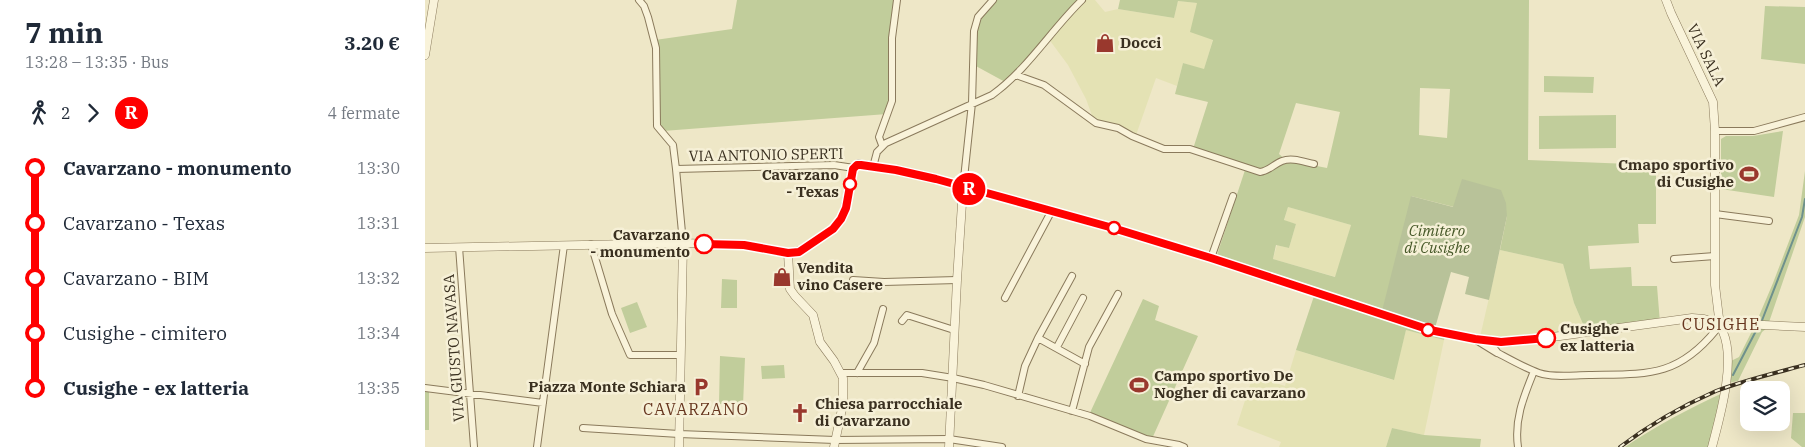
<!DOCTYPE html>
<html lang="it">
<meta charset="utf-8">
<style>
:root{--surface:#fff;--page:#f6f6f7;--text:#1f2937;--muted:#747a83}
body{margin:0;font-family:"IBM Plex Serif",serif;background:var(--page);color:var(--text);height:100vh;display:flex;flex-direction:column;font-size:19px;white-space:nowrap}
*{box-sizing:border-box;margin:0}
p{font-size:16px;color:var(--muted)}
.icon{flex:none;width:28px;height:28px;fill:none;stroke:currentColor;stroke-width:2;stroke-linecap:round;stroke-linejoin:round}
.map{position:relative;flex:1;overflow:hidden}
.sheet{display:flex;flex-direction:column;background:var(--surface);width:425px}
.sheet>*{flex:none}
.badge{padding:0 10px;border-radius:16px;font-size:18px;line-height:32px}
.buttons{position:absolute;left:1315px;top:381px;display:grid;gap:10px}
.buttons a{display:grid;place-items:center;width:50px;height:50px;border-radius:10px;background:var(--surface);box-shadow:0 5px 20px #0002;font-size:25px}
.map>.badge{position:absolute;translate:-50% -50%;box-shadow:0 0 0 2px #fff}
.legs{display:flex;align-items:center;gap:8px;height:55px;padding:0 25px;font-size:16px}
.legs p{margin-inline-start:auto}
.summary{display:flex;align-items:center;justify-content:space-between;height:85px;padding:0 25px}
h1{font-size:28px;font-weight:700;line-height:38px}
ul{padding:0 25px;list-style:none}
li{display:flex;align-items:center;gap:18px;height:55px;font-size:19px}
li i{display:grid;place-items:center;width:8px;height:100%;margin:0 6px;background:currentColor}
li i::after{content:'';width:12px;height:12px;margin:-6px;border:4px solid;border-radius:50%;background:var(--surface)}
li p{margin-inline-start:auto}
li:first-child i{background:linear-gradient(#0000 50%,currentColor 0)}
li:last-child i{background:linear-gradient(currentColor 50%,#0000 0)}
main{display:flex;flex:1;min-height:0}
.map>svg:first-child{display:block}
.farmland{fill:#e4e2b4}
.green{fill:#c1cd9b;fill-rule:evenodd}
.cemetery{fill:#b8c299}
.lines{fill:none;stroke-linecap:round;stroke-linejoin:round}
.stream{stroke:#6e918c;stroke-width:2}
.minor-casing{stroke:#8a7a5c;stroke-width:8}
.tertiary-casing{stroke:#8a7a5c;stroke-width:9}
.minor{stroke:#f9f3da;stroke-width:6}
.tertiary{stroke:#f9f3da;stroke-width:8}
.rail-casing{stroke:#3a3020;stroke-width:4}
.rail{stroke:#f6f0d7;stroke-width:2;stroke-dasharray:5.5;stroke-linecap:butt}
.line-1-casing{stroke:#fff;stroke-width:11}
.line-1{stroke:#f00;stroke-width:8}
.stop-1-dot{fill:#fff;stroke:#f00;stroke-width:2.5}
.labels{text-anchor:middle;stroke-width:5;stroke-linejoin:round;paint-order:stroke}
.poi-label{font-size:15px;font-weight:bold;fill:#3a3020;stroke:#f6f0d7;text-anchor:start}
.street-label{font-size:15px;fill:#3a3020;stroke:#f6f0d7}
.stop-label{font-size:15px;font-weight:bold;fill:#3a3020;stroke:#f6f0d7;text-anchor:end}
.park-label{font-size:15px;font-style:italic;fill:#455727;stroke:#f6f0d7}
.neighbourhood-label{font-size:16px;letter-spacing:1px;fill:#67361f;stroke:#f6f0d7}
</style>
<main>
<section class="sheet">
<div class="summary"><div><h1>7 min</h1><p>13:28 – 13:35 · Bus</p></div><b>3.20 €</b></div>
<div class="legs"><svg class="icon" aria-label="walk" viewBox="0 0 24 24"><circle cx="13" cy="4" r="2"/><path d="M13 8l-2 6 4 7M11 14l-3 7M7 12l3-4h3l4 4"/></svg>2<svg class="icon" aria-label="forward" viewBox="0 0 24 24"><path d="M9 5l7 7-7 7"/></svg><b class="badge" style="background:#f00;color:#fff">R</b><p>4 fermate</p></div>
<ul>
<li><i style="color:#f00"></i><b>Cavarzano - monumento</b><p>13:30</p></li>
<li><i style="color:#f00"></i><span>Cavarzano - Texas</span><p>13:31</p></li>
<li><i style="color:#f00"></i><span>Cavarzano - BIM</span><p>13:32</p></li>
<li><i style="color:#f00"></i><span>Cusighe - cimitero</span><p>13:34</p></li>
<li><i style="color:#f00"></i><b>Cusighe - ex latteria</b><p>13:35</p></li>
</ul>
</section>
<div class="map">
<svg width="1380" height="447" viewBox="0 0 1380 447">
<rect width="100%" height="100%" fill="#eee7c7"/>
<path class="farmland" d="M660 0H670L680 12 693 9 749 18 753 1 773 3 788 39 779 70 758 63 752 86 731 78 710 138 669 121 661 99 643 65 623 38Z
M863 207 926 225 911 277 848 259 852 245 864 248 871 224 859 221Z
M1075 250 1138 264 1149 303 1161 331 1090 340 1055 337Z
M981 330 1019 340 999 435 967 428 961 447H854L856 442 812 425 828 376 860 386 871 350 968 380Z"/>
<path class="green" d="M312 0H471L465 105 462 114 238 131 233 126 230 40 307 29Z
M566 0H660L646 13 582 83 549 65 551 20Z
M695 0H1104L1103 160 1231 165V224H1213L1214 243 1163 246 1165 269 1206 267 1207 286H1232L1235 323 1161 331 1149 303 1138 264 1075 250 1082 216 1029 207 986 196 1010 328 1022 330 1019 340 981 330 969 380 871 350 891 290 790 261 821 167 768 149 783 102 750 94 758 63 779 69 788 40 765 32 772 3 753 1 749 18 693 9ZM995 88 1025 89 1022 138 994 135ZM871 103 915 112 902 168 861 160 854 154ZM863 207 926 225 910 277 848 259 851 245 864 248 871 224 859 220Z
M1340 6 1380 7V64L1336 59Z
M1119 76 1169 77 1168 93 1119 92Z
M1191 115V148L1114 149V116Z
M1358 131 1349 197 1296 189V139L1301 136H1328Z
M1380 171V217L1342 328 1337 332 1313 381 1298 384 1300 364 1314 357 1331 323 1348 283 1374 215Z
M297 279 312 280V308H296Z
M718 299 734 306 730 320 773 336 726 441 663 417Z
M212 302 222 327 205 333 196 308Z
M295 356 320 358 318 405 294 404Z
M359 365 360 378 337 379 336 366Z
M0 389 4 390V430H0Z
M1300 392 1283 447H1200C1232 425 1265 408 1300 392Z
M1368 413H1380V447H1377L1366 438Z
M967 428 999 435 1056 439 1055 447H961Z"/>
<path class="cemetery" d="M1037 179 1076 190 1081 203 1082 216 1064 300 1040 294 1044 277 1026 272 1010 328 957 311 986 196 1028 207Z"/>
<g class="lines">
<path class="stream" d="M1336 323 1377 217 1380 199
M1308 375 1333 327"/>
<g class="minor-casing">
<path id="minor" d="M214 0 219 6 223 17 231 48 232 126 248 145 251 169 409 165 429 168
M591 75 619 85 671 123 693 128 707 136 739 149H765L835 172C844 171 849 164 857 161 867 157 879 162 889 164
M1290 131H1329L1380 117
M457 145 454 137 467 101V38L472 0
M448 167 452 152 461 143 567 95C603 69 626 30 657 0
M251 169 258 243
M538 188 547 103 549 31 553 17 568 0
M1290 214 1344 221
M166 244 187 314 205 355H255
M34 247 49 447
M786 258 808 196
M1249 259 1290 256
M428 280 459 282 532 280
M580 298 626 212
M477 321 482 315 529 330
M613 338 660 364
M1051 340 1072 353
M1070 341 1069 348 1073 353C1086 360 1100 368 1114 373 1129 378 1149 375 1164 375 1221 374 1252 378 1291 330
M632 347 658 298
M416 373H497L528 378 559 385 665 416 721 439 754 445 759 447
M432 373 449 343 458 309
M0 388 118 403
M593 396 600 366 613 338 647 276
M647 411 664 347 693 294
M158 428 254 434 410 440 524 439 577 447
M112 447 139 245
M1093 447C1089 419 1099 396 1109 371"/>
</g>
<g class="tertiary-casing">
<path id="tertiary" d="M1241 0 1246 13 1288 102 1290 131V285L1294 318
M0 55 9 0
M0 248 258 243 319 245 363 253C375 253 383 247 392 240 401 235 410 229 416 220 424 207 423 170 433 164L471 170 511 179 688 228 786 258 1005 330 1050 339 1083 342 1135 336 1267 318 1279 319 1289 322
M363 253 365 289 370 296 388 315 395 342 409 361 418 378V404L409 447
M1304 326 1317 324 1380 327
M254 447 258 243
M524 447 532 280 538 188
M1287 447C1295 416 1311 362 1298 332"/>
</g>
<use href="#minor" class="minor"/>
<use href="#tertiary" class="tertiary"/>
<g class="rail-casing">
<path id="rail" d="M1195 447C1224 425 1257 406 1291 391 1320 380 1350 373 1380 365"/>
</g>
<use href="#rail" class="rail"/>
</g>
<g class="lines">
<g class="line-1-casing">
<path id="line-1" d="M279 244 319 245 363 253 374 252 408 229 416 219 421 208 428 169 432 165H436L471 170 511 179 688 228 786 258 1005 330 1050 339 1076 342 1121 338"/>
</g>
<use href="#line-1" class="line-1"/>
</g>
<defs>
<g id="shop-bare" transform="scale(1.5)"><path d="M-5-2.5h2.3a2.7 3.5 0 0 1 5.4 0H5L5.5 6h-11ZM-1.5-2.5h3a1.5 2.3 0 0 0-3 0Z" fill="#99382d" stroke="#f6f0d7" stroke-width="2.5" paint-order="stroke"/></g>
<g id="stadium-bare" transform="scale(1.5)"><path d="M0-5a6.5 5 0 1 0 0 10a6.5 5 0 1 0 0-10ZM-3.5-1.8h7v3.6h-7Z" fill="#99382d" stroke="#f6f0d7" stroke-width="2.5" paint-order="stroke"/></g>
<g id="parking-bare" transform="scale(1.5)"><path d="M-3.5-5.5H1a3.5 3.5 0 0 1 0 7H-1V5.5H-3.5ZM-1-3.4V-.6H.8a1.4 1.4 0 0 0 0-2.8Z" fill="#99382d" stroke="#f6f0d7" stroke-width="2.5" paint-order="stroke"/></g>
<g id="church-bare" transform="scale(1.5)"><path d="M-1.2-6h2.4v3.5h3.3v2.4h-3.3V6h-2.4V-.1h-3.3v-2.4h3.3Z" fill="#99382d" stroke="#f6f0d7" stroke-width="2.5" paint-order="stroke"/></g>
</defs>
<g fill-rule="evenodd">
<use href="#shop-bare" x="680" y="43"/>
<use href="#stadium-bare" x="1324" y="174"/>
<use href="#shop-bare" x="357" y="277"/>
<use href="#stadium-bare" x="714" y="385"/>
<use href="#parking-bare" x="276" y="387"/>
<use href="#church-bare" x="375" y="413"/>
</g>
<g class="stop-1-dot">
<circle cx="425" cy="184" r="6"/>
<circle cx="689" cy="228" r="6"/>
<circle cx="279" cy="244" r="9"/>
<circle cx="1003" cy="330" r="6"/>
<circle cx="1121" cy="338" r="9"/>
</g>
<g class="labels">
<g class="poi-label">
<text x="695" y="48">Docci</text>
<text x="1309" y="170" text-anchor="end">Cmapo sportivo<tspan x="1309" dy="17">di Cusighe</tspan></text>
<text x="372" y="273">Vendita<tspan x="372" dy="17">vino Casere</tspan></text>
<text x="729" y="381">Campo sportivo De<tspan x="729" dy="17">Nogher di cavarzano</tspan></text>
<text x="261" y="392" text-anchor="end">Piazza Monte Schiara</text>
<text x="390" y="409">Chiesa parrocchiale<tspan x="390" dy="17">di Cavarzano</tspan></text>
</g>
<g class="street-label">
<text transform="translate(1281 55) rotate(64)" y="5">VIA SALA</text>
<text transform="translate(341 155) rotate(-1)" y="5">VIA ANTONIO SPERTI</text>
<text transform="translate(29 348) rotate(-94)" y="5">VIA GIUSTO NAVASA</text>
</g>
<g class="stop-label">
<text x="414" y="180">Cavarzano<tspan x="414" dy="17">- Texas</tspan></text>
<text x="265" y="240">Cavarzano<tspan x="265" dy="17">- monumento</tspan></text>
<text x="1135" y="334" text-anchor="start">Cusighe -<tspan x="1135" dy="17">ex latteria</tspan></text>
</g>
<g class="park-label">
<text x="1012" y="236">Cimitero<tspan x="1012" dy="17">di Cusighe</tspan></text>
</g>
<g class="neighbourhood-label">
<text x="1296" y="330">CUSIGHE</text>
<text x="271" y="415">CAVARZANO</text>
</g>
</g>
</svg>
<div class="buttons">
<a><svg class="icon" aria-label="layers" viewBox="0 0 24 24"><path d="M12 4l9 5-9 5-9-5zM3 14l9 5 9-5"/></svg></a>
</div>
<b class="badge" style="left:544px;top:189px;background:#f00;color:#fff">R</b>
</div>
</main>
